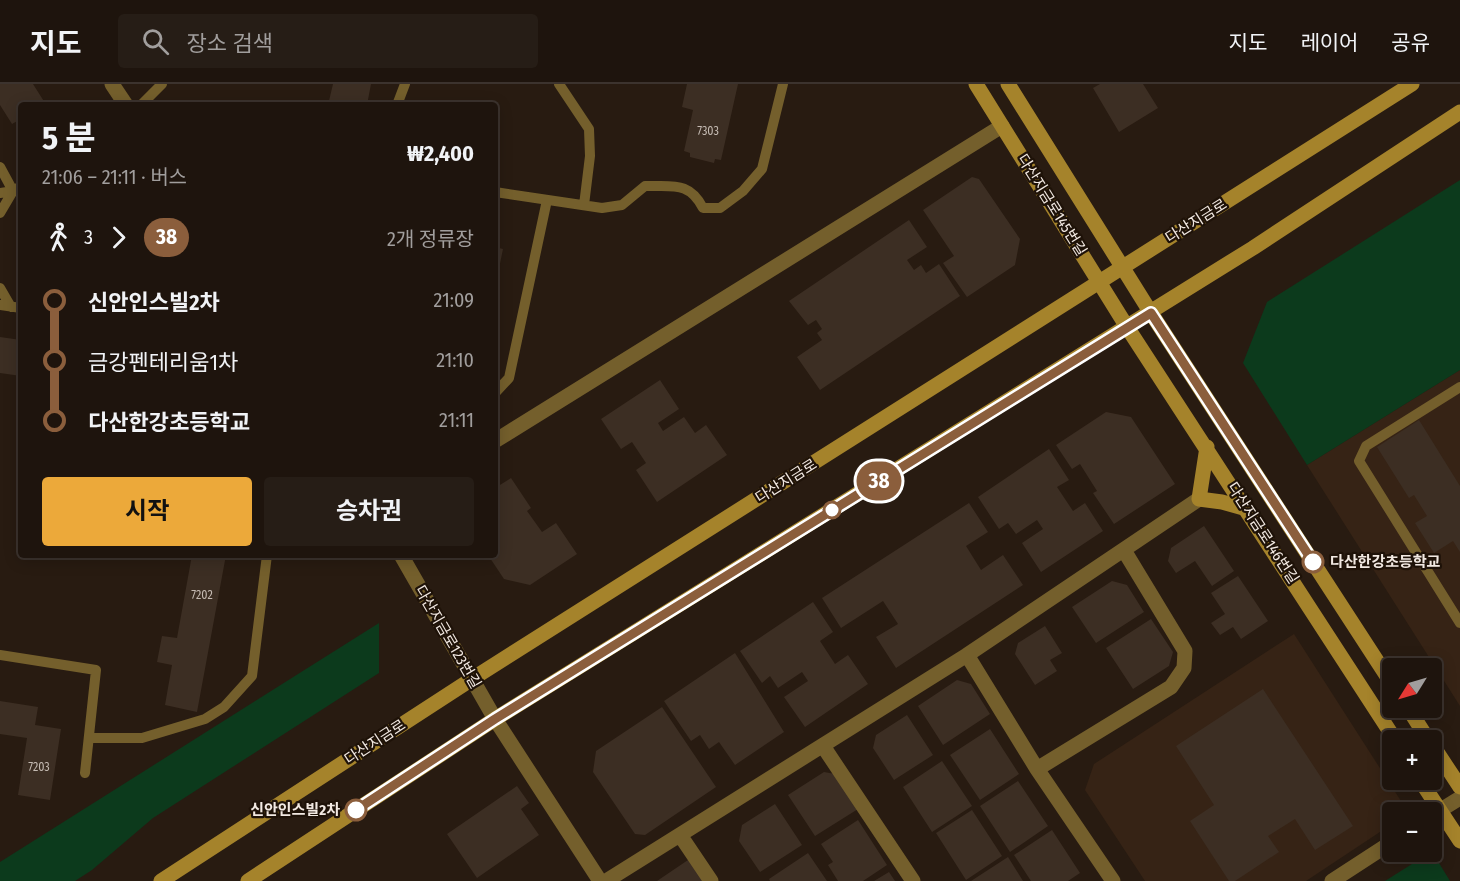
<!DOCTYPE html>
<html lang="ko">
<meta charset="utf-8">
<style>
:root{--surface:#1e140d;--page:#261d16;--text:#f1f3f6;--muted:#a19e9d;--line:#3c332e;--accent:#eca93a}
body{margin:0;font-family:"Fira Sans Condensed","Noto Sans KR",sans-serif;background:var(--page);color:var(--text);height:100vh;display:flex;flex-direction:column;font-size:22px;white-space:nowrap}
*{box-sizing:border-box;margin:0}
p{font-size:20px;color:var(--muted)}
.icon{flex:none;width:33px;height:33px;fill:none;stroke:currentColor;stroke-width:2;stroke-linecap:round;stroke-linejoin:round}
.map{position:relative;flex:1;overflow:hidden}
.side{position:absolute;left:18px;top:18px;width:480px;height:456px;display:flex;flex-direction:column;background:var(--surface);border-radius:6px;box-shadow:0 3px 15px #0003,0 0 0 2px var(--line)}
.side>*{flex:none}
.badge{padding:0 12px;border-radius:20px;font-size:21px;line-height:39px}
.needle{width:39px;rotate:233deg}
.buttons{position:absolute;left:1382px;top:574px;display:grid;gap:12px}
.buttons a{display:grid;place-items:center;width:60px;height:60px;border-radius:6px;background:var(--surface);box-shadow:0 3px 15px #0003,0 0 0 2px var(--line);font-size:30px}
.map>.badge{position:absolute;translate:-50% -50%;box-shadow:0 0 0 3px #fff}
.legs{display:flex;align-items:center;gap:9px;height:66px;padding:0 24px;font-size:20px}
.legs p{margin-inline-start:auto}
.headline{display:flex;align-items:center;justify-content:space-between;height:102px;padding:0 24px}
h1{font-size:33px;font-weight:700;line-height:45px}
.primary-button{display:flex;gap:12px;margin-top:auto;padding:12px 24px}
.primary-button a{flex:1;height:69px;border-radius:6px;background:var(--accent);color:#111;font-size:24px;font-weight:700;line-height:69px;text-align:center}
.primary-button a+a{background:var(--page);color:var(--text)}
ul{padding:0 24px;list-style:none}
li{display:flex;align-items:center;gap:21px;height:60px;font-size:22px}
li i{display:grid;place-items:center;width:9px;height:100%;margin:0 8px;background:currentColor}
li i::after{content:'';width:15px;height:15px;margin:-8px;border:4px solid;border-radius:50%;background:var(--surface)}
li p{margin-inline-start:auto}
li:first-child i{background:linear-gradient(#0000 50%,currentColor 0)}
li:last-child i{background:linear-gradient(currentColor 50%,#0000 0)}
header{display:flex;align-items:center;gap:36px;box-sizing:border-box;height:84px;padding:0 30px;background:var(--surface);border-bottom:2px solid var(--line)}
header strong{font-size:28px}
nav{display:flex;gap:33px;margin-inline-start:auto;font-size:21px}
.search{width:420px;height:54px;background:var(--page);display:flex;align-items:center;gap:15px;box-sizing:border-box;padding:0 21px;border-radius:6px;color:var(--muted);font-size:22px}
.map>svg:first-child{display:block}
.built{fill:#362315}
.green{fill:#0c3a1c}
.building{fill:#3c2e23}
.lines{fill:none;stroke-linecap:round;stroke-linejoin:round}
.lane{stroke:#745f2c;stroke-width:10}
.street{stroke:#745f2c;stroke-width:15}
.secondary{stroke:#a5832b;stroke-width:15}
.line-1-casing{stroke:#fff;stroke-width:14}
.line-1{stroke:#8b5e3c;stroke-width:9}
.stop-1-dot{fill:#fff;stroke:#8b5e3c;stroke-width:3}
.labels{text-anchor:middle;stroke-width:4.5;stroke-linejoin:round;paint-order:stroke}
.number-label{font-size:12px;fill:#c4bab2}
.street-label{font-size:15px;fill:#f2e9e2;stroke:#1e1208}
.stop-label{font-size:15px;font-weight:bold;fill:#f2e9e2;stroke:#1e1208;text-anchor:start}
</style>
<header>
<strong>지도</strong>
<div class="search"><svg class="icon" aria-label="search" viewBox="0 0 24 24"><circle cx="10" cy="10" r="6"/><path d="M15 15l6 6"/></svg>장소 검색</div>
<nav><a>지도</a><a>레이어</a><a>공유</a></nav>
</header>
<div class="map">
<svg width="1460" height="797" viewBox="0 0 1460 797">
<rect width="100%" height="100%" fill="#281b11"/>
<path class="built" d="M1460 286V622L1307 381Z
M1294 550 1401 717 1399 729H1392V740L1306 797H1145L1085 706 1094 680Z"/>
<path class="green" d="M1460 96V286L1307 381 1243 279 1267 218Z
M379 539V589L153 734 92 786 75 797H0V778Z
M1431 766 1450 797H1385L1431 768Z"/>
<path class="building" d="M0 0H33L45 19 21 21V35L12 40 0 21Z
M333 0H371L367 21H328Z
M687 0H738L721 76 715 75 714 79 690 73V69L684 67 693 26 682 23Z
M1100 0H1143L1158 24 1119 48 1093 4Z
M972 93 979 95 1020 155 1015 181 967 213 943 179 954 172 923 126Z
M909 136 927 163 907 176 914 186 921 181 926 189 939 180 960 212 820 306 797 273 822 256 817 249 822 245 816 236 808 241 789 217Z
M495 163 503 165 496 199 495 198Z
M0 253 21 256V292L0 289Z
M660 296 679 325 658 339 663 347 684 333 695 349 706 341 727 371 657 418 636 386 646 379 632 358 621 365 601 335Z
M1106 328 1131 333 1175 400 1114 440 1093 409 1097 407 1080 380 1072 385 1056 361Z
M1419 336 1460 402V468L1453 457 1434 469 1415 439 1427 432 1414 411 1409 414 1377 363Z
M1049 365 1069 396 1057 403 1073 427 1085 419 1103 447 1041 488 1022 459 1043 445 1037 436 1016 450 1008 439 999 445 978 413Z
M511 394 531 424 527 427 542 448 556 439 577 470 530 501 504 495 488 471H495V404Z
M969 419 988 448 966 462 981 486 1003 471 1023 501 896 584 876 553 898 540 883 517 841 544 822 514Z
M1204 442 1234 487 1212 502 1195 477 1176 489 1168 477 1171 464Z
M192 471H226L197 628 165 621 172 581 157 578 162 552 177 554Z
M1238 492 1268 537 1241 555 1233 543 1220 551 1211 539 1225 530 1211 509Z
M1112 497 1127 501 1144 528 1096 559 1072 523Z
M813 518 833 548 820 557 835 580 848 571 868 600 805 643 784 613 808 597 802 588 778 604 770 592 762 599 740 567Z
M1151 535 1173 568 1169 582 1133 605 1106 564Z
M1045 542 1062 569 1050 576 1057 587 1035 601 1015 570 1018 559Z
M735 569 784 648 735 681 719 658 709 665 700 651 691 657 664 617Z
M957 596 971 600 990 630 943 661 918 622Z
M1263 605 1353 742 1315 766 1295 735 1268 752 1279 768 1235 797H1229L1190 737 1214 721 1176 662Z
M0 617 38 623 35 641 61 645 50 716 18 711 27 654 0 650Z
M662 623 716 703 645 751 635 750 593 688 596 667Z
M907 631 933 671 894 696 873 664 876 651Z
M990 645 1019 690 980 716 950 671Z
M942 677 972 722 932 748 903 703Z
M824 688 835 690 858 725 815 752 788 711Z
M1018 697 1048 742 1010 768 980 722Z
M517 702 529 719 521 725 539 751 477 794 447 750Z
M775 720 802 761 760 788 739 757 742 741Z
M972 726 1002 772 966 796 936 749Z
M858 736 887 781 863 797H838L828 781 833 778 821 760Z
M1052 746 1080 789 1068 797H1031L1014 771Z
M808 769 827 797H770L769 795Z
M1008 773 1023 797H971Z
M688 776 699 778 711 797H657Z
M889 788 895 797H874Z"/>
<g class="lines">
<path class="lane" d="M559 0 589 45 590 72 584 121
M141 21 162 0
M397 21 405 0
M0 83 13 107
M495 108 602 124 622 121 645 102C673 103 689 97 703 124H720L743 107 762 85 783 0
M0 109 13 107 21 102
M0 129 13 107
M0 204 11 223
M0 221 21 224
M1460 303 1366 362 1359 377 1460 539
M495 309 509 294 547 116
M0 571 96 586 85 689
M89 654H142L205 635 224 623 252 592 267 471"/>
<path class="street" d="M112 0 126 21
M495 357 1002 42
M401 471 495 635 600 797
M967 571 1037 685 1113 797
M823 662 913 797
M1037 685 1171 603 1184 584 1185 567 1125 468
M1431 732 1460 714
M680 751 711 797
M606 797 967 571 1199 415
M1332 797 1392 758"/>
<path class="secondary" d="M976 0 1127 243 1396 657
M1008 0 1151 229 1392 600
M1207 363 1199 415 1222 418 1247 425
M1408 624 1429 657
M1431 659 1460 703
M1420 696 1460 757
M161 797 472 595 1412 0
M248 797 495 635 1253 164 1460 28"/>
</g>
<g class="lines">
<g class="line-1-casing">
<path id="line-1" d="M356 726 495 635 1151 229 1313 478"/>
</g>
<use href="#line-1" class="line-1"/>
</g>
<g class="stop-1-dot">
<circle cx="832" cy="426" r="8"/>
<circle cx="1313" cy="478" r="10"/>
<circle cx="356" cy="726" r="10"/>
</g>
<g class="labels">
<g class="number-label">
<text x="708" y="51">7303</text>
<text x="202" y="515">7202</text>
<text x="39" y="687">7203</text>
</g>
<g class="street-label">
<text transform="translate(1052 121) rotate(58)" y="5">다산지금로145번길</text>
<text transform="translate(1196 137) rotate(-32)" y="5">다산지금로</text>
<text transform="translate(786 397) rotate(-32)" y="5">다산지금로</text>
<text transform="translate(1263 449) rotate(57)" y="5">다산지금로146번길</text>
<text transform="translate(448 553) rotate(60)" y="5">다산지금로123번길</text>
<text transform="translate(375 658) rotate(-33)" y="5">다산지금로</text>
</g>
<g class="stop-label">
<text x="1330" y="483">다산한강초등학교</text>
<text x="340" y="731" text-anchor="end">신안인스빌2차</text>
</g>
</g>
</svg>
<div class="buttons">
<a><svg class="needle" viewBox="-14 -14 28 28"><path d="M0-13l5 13h-10z" fill="#e53935"/><path d="M0 13l5-13h-10z" fill="#a19e9d"/></svg></a>
<a>+</a>
<a>−</a>
</div>
<b class="badge" style="left:879px;top:397px;background:#8b5e3c;color:#fff">38</b>
<section class="side">
<div class="headline"><div><h1>5 분</h1><p>21:06 – 21:11 · 버스</p></div><b>₩2,400</b></div>
<div class="legs"><svg class="icon" aria-label="walk" viewBox="0 0 24 24"><circle cx="13" cy="4" r="2"/><path d="M13 8l-2 6 4 7M11 14l-3 7M7 12l3-4h3l4 4"/></svg>3<svg class="icon" aria-label="forward" viewBox="0 0 24 24"><path d="M9 5l7 7-7 7"/></svg><b class="badge" style="background:#8b5e3c;color:#fff">38</b><p>2개 정류장</p></div>
<ul>
<li><i style="color:#8b5e3c"></i><b>신안인스빌2차</b><p>21:09</p></li>
<li><i style="color:#8b5e3c"></i><span>금강펜테리움1차</span><p>21:10</p></li>
<li><i style="color:#8b5e3c"></i><b>다산한강초등학교</b><p>21:11</p></li>
</ul>
<div class="primary-button"><a>시작</a><a>승차권</a></div>
</section>
</div>
